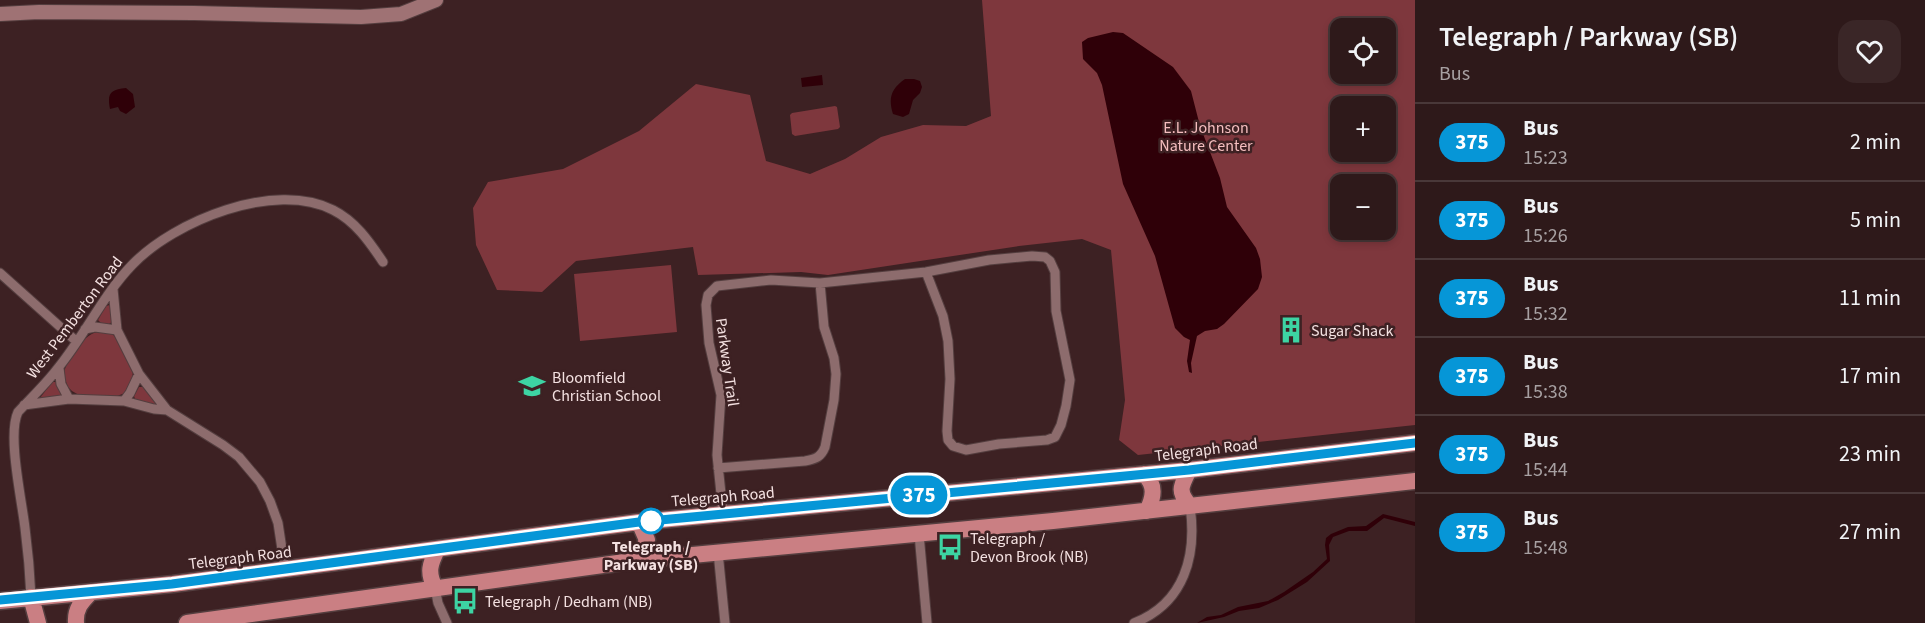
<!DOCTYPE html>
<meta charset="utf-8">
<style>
:root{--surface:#2e191a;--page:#3a2627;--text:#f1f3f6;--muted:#a7a0a2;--line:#493839}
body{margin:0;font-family:"Source Sans 3",sans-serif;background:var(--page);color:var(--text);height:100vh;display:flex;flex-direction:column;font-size:22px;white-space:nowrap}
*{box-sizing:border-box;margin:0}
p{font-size:20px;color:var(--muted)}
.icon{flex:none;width:33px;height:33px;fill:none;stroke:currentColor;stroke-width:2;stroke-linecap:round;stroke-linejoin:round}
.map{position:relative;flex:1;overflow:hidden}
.side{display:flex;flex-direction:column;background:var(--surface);width:510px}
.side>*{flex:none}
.badge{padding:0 12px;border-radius:20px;font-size:21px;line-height:39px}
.fabs{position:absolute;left:1330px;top:18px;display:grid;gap:12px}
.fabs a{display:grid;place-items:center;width:66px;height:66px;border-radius:12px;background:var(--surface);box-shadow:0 3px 9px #0003,0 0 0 2px var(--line);font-size:30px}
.map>.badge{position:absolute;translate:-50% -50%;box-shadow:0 0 0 3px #fff}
.round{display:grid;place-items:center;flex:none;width:63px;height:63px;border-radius:18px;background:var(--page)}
.head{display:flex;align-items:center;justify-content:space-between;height:102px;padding:0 24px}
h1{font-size:28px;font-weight:600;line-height:45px}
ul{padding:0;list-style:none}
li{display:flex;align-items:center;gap:18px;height:78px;padding:0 24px;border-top:2px solid var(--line)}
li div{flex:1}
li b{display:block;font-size:22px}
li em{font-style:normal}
li .badge{min-width:66px;font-weight:700;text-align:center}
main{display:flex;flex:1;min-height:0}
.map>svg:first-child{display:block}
.green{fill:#7e373d;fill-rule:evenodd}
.water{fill:#2f0008}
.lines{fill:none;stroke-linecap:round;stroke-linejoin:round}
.street-casing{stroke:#543e3f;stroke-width:11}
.secondary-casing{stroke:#543e3f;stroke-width:16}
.highway-casing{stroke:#543e3f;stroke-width:19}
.street{stroke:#8d6c6d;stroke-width:9}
.secondary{stroke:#9f7274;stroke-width:14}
.highway{stroke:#ca7f83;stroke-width:16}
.line-casing{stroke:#fff;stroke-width:14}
.line{stroke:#0696d7;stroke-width:9}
.stop-dot{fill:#fff;stroke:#0696d7;stroke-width:3}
.labels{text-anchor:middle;stroke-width:5;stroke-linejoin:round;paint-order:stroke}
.park-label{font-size:16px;fill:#f5bebf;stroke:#3d2123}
.street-label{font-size:16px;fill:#f4e1e1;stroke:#3d2123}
.poi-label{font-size:16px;fill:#f4e1e1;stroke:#3d2123;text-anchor:start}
.stop-label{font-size:16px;font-weight:bold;fill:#f4e1e1;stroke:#3d2123}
</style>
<main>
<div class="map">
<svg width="1415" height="623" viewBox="0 0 1415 623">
<rect width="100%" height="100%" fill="#3d2123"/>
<path class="green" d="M982 0H1415V425L1138 455 1119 440 1125 400 1111 250 1082 239 1019 246 828 275 801 272 698 275 693 247 576 261 542 292 497 290 476 245 473 208 488 182 563 169 639 131 696 84 750 95 766 161 810 174 845 159 881 137 923 125 966 126 991 116ZM1341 28H1386V74H1341ZM1341 106H1386V152H1341ZM1341 184H1386V230H1341Z
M835 106 837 107 840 127 838 129 795 136 792 134 790 115 792 113Z
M671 265 677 332 580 341 574 274Z
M110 305 112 322 109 324 101 323 98 320 106 306Z
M101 331 112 334 118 339 133 370 132 382 125 393 117 396 79 395 72 391 68 387 63 374C69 358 83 333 101 331Z
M52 382H58L63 394 61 396 42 400 40 398Z
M139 387H144L159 408 135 399 134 396Z"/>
<path class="water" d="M1113 32 1123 33 1173 67 1191 91 1200 126 1220 178 1227 207 1256 248 1260 259 1262 277 1258 289 1224 324 1217 329 1205 331 1197 336 1191 363 1192 373 1189 372 1187 361 1190 340 1184 337 1175 328 1155 256 1123 184 1102 85 1097 73 1083 59 1082 42 1088 38Z
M822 75 823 85 802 87 801 78Z
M905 79H914L920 81 922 87 920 93 913 100 909 114 903 117 893 114C888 98 891 89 905 79Z
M126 88 133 94 135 107 126 114 120 111 118 107 110 109C107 93 110 90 126 88Z
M1383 514 1415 522V526L1384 518 1367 531H1349L1333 537 1329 545 1330 561 1307 582 1278 600 1259 608 1239 611 1224 617 1197 623 1207 617 1221 615 1238 607 1268 601 1284 592 1313 572 1327 559 1325 545 1326 538 1331 534 1348 527 1366 526Z"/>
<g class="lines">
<g class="street-casing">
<path id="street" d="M0 273 76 341
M113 289 117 330 139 374 167 410 223 445 239 457 260 482 270 501 278 523 285 569
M85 329 95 327 117 330
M59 368 61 384 69 399 124 401 154 409 167 410
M124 401 130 393 139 374
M24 405 69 399
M718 468 805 461C816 459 821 457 825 447L834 400 836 374 834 358 824 327 820 283
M723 513 717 455 721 395 709 343 706 305 708 295 717 286 771 280 820 283 926 272 989 260 1032 256 1045 257 1050 261 1055 272 1056 311 1070 380 1066 406 1061 425 1055 437 1047 440 999 444 966 450 953 446 948 440 947 431 950 379 948 341 943 316 926 272
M919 534 927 623
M718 552 725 623
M435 588 438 603 447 623
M31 597C30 574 28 551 25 528 22 501 7 435 18 412 31 398 46 384 58 368 85 335 103 295 132 265 174 221 275 180 333 210 355 221 369 241 383 262
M1134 623C1185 603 1197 555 1190 506"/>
</g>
<g class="secondary-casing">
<path id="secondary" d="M0 14 39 12 194 13 361 17 401 14 436 0"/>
</g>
<g class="highway-casing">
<path id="highway" d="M1189 470C1181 486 1177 491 1190 506
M1144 474C1156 485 1154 497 1147 511
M639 522 647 540 639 560
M435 588C427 572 430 564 437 550
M31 597 38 623
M0 601 173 584 639 522 1189 470 1415 443
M76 623C75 609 81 602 91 592
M187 623 639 560 1053 521 1415 481"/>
</g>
<use href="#street" class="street"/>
<use href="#secondary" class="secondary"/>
<use href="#highway" class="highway"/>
</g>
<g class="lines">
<g class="line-casing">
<path id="line" d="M0 600 172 584 639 522 1189 470 1415 443"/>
</g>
<use href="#line" class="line"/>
</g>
<defs>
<g id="building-bare" transform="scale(2.07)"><path d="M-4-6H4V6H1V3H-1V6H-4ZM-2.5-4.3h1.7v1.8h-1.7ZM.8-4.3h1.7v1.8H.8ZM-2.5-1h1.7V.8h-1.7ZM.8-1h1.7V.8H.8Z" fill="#3dd4a3" stroke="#3d2123" stroke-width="2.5" paint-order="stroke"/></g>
<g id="school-bare" transform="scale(2.07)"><path d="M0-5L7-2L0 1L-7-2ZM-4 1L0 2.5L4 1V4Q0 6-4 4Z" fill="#3dd4a3" stroke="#3d2123" stroke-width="2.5" paint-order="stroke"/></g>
<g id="bus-bare" transform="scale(2.07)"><path d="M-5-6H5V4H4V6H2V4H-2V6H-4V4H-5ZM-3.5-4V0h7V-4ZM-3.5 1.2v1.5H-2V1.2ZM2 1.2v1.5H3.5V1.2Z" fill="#3dd4a3" stroke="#3d2123" stroke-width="2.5" paint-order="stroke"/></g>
</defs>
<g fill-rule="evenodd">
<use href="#building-bare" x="1291" y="330"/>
<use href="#school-bare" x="532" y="386"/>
<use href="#bus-bare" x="950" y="547"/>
<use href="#bus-bare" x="465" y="601"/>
</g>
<circle class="stop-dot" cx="651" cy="521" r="12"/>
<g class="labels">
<g class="park-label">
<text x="1206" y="133">E.L. Johnson<tspan x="1206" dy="18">Nature Center</tspan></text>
</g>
<g class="street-label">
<text transform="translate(74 317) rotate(-53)" y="6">West Pemberton Road</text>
<text transform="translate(728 362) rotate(82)" y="6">Parkway Trail</text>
<text transform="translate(1206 449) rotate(-7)" y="6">Telegraph Road</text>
<text transform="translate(723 496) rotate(-5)" y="6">Telegraph Road</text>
<text transform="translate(240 557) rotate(-7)" y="6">Telegraph Road</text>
</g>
<g class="poi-label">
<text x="1311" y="336">Sugar Shack</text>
<text x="552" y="383">Bloomfield<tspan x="552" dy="18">Christian School</tspan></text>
<text x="970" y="544">Telegraph /<tspan x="970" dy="18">Devon Brook (NB)</tspan></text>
<text x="485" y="607">Telegraph / Dedham (NB)</text>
</g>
<g class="stop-label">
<text x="651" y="552">Telegraph /<tspan x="651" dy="18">Parkway (SB)</tspan></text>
</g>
</g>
</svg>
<div class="fabs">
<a><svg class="icon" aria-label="locate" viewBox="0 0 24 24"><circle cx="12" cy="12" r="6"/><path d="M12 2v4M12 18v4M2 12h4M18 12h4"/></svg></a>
<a>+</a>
<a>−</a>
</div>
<b class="badge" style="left:919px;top:495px;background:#0696d7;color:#fff">375</b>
</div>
<section class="side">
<div class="head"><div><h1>Telegraph / Parkway (SB)</h1><p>Bus</p></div><a class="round"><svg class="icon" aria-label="heart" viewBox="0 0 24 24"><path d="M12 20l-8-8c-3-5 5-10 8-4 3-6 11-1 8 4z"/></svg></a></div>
<ul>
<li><span class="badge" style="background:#0696d7;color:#fff">375</span><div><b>Bus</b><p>15:23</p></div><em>2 min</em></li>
<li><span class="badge" style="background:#0696d7;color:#fff">375</span><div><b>Bus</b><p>15:26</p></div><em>5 min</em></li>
<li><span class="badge" style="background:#0696d7;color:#fff">375</span><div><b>Bus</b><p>15:32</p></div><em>11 min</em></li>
<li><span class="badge" style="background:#0696d7;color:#fff">375</span><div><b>Bus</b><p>15:38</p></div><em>17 min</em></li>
<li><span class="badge" style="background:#0696d7;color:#fff">375</span><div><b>Bus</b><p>15:44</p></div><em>23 min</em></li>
<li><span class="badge" style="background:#0696d7;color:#fff">375</span><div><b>Bus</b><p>15:48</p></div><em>27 min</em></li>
</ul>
</section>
</main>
